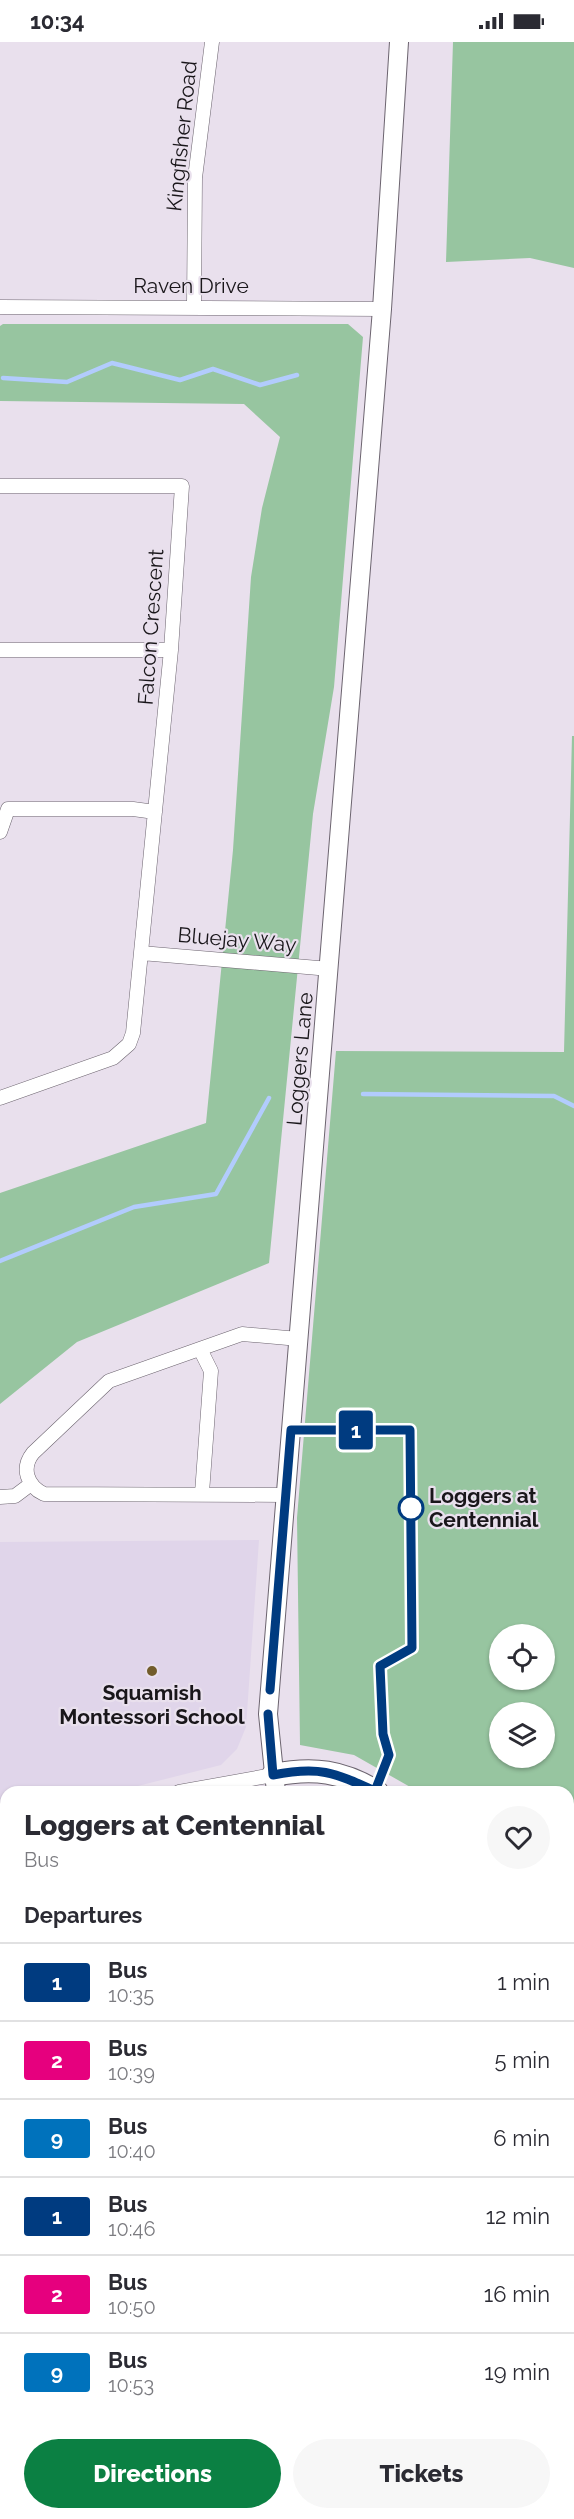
<!DOCTYPE html>
<style>
:root{--surface:#fff;--page:#f7f7f7;--text:#2b2b33;--muted:#7c7c81;--line:#e1e1e2;--accent:#0b8043}
body{margin:0;font-family:Raleway,sans-serif;background:var(--page);color:var(--text);height:100vh;display:flex;flex-direction:column;font-size:22px;white-space:nowrap}
*{box-sizing:border-box;margin:0}
p{font-size:20px;color:var(--muted)}
.icon{flex:none;width:33px;height:33px;fill:none;stroke:currentColor;stroke-width:2;stroke-linecap:round;stroke-linejoin:round}
.map{position:relative;flex:1;overflow:hidden}
.drawer{position:absolute;left:0px;top:1744px;width:574px;height:734px;display:flex;flex-direction:column;background:var(--surface);border-radius:18px 18px 0 0;box-shadow:0 2px 4px #0004}
.drawer>*{flex:none}
.badge{padding:0 12px;border-radius:4px;font-size:21px;line-height:39px}
.controls{position:absolute;left:489px;top:1582px;display:grid;gap:12px}
.controls a{display:grid;place-items:center;width:66px;height:66px;border-radius:50%;background:var(--surface);box-shadow:0 2px 4px #0004;font-size:30px}
.map>.badge{position:absolute;translate:-50% -50%;box-shadow:0 0 0 3px #fff}
h2{padding:0 24px;font-size:22px;line-height:54px}
.round{display:grid;place-items:center;flex:none;width:63px;height:63px;border-radius:32px;background:var(--page)}
.headline{display:flex;align-items:center;justify-content:space-between;height:102px;padding:0 24px}
h1{font-size:28px;font-weight:800;line-height:45px}
.action{display:flex;gap:12px;margin-top:auto;padding:12px 24px}
.action a{flex:1;height:69px;border-radius:36px;background:var(--accent);color:#fff;font-size:24px;font-weight:800;line-height:69px;text-align:center}
.action a+a{background:var(--page);color:var(--text)}
ul{padding:0;list-style:none}
li{display:flex;align-items:center;gap:18px;height:78px;padding:0 24px;border-top:2px solid var(--line)}
li div{flex:1}
li b{display:block;font-size:22px}
li em{font-style:normal}
li .badge{min-width:66px;font-weight:700;text-align:center}
.status{display:flex;justify-content:space-between;align-items:center;height:42px;padding:0 30px;background:var(--surface);direction:ltr}
.status svg{height:16px;fill:currentColor}
.map>svg:first-child{display:block}
.commercial{fill:#e0d5ea}
.green{fill:#97c5a0;fill-rule:evenodd}
.water{fill:#b2ccfd}
.lines{fill:none;stroke-linecap:round;stroke-linejoin:round}
.stream{stroke:#b2ccfd;stroke-width:4.5}
.minor-casing{stroke:#6c646f;stroke-width:15}
.tertiary-casing{stroke:#6c646f;stroke-width:20}
.trunk-casing{stroke:#6c646f;stroke-width:24}
.minor{stroke:#fff;stroke-width:14}
.tertiary{stroke:#fff;stroke-width:18}
.trunk{stroke:#fff;stroke-width:22}
.line-casing{stroke:#fff;stroke-width:14}
.line{stroke:#003b80;stroke-width:9}
.stop-dot{fill:#fff;stroke:#003b80;stroke-width:3}
.poi-dot{fill:#725c2b;stroke:#e9e0ed;stroke-width:2}
.labels{text-anchor:middle;stroke-width:4.5;stroke-linejoin:round;paint-order:stroke}
.street-label{font-size:21px;fill:#19161a;stroke:#e9e0ed}
.stop-label{font-size:21px;font-weight:bold;fill:#19161a;stroke:#e9e0ed;text-anchor:start}
.poi-label{font-size:21px;font-weight:bold;fill:#19161a;stroke:#e9e0ed}
</style>
<div class="status"><b>10:34</b><svg viewBox="0 0 49 12"><path d="M0 12V9h3v3zM5 12V6h3v6zM10 12V3h3v9zM15 12V0h3v12zM26 1h20v11H26zM47 4h2v5h-2z"/></svg></div>
<div class="map">
<svg width="574" height="2477" viewBox="0 0 574 2477">
<rect width="100%" height="100%" fill="#e9e0ed"/>
<path class="commercial" d="M259 1498 246 1685 237 1707 221 1723 114 1750H6V1779L0 1780V1500Z"/>
<path class="green" d="M453 0H574V226L530 216 446 220Z
M3 282H348L363 295 334 645 313 772 269 1221 77 1300 0 1362V1151L206 1081 233 808 251 535 262 466 280 395 244 362 0 359V284Z
M572 694H574V1901L568 1895V1750H419L354 1713 300 1703 297 1476 336 1009 564 1010ZM500 1593H544V1638H500ZM500 1671H544V1716H500Z
M568 1949 574 1956V2145L568 2140Z
M0 2176 6 2178V2472H87L79 2477H0Z
M246 2472H486L491 2477H237Z"/>
<path class="water" d="M0 2042 6 2043V2178L0 2176Z
M569 2422 574 2430V2477H491L486 2472H568Z"/>
<g class="lines">
<path class="stream" d="M3 336 67 340 112 321 180 338 213 327 260 343 297 333
M363 1052 554 1054 574 1064
M0 1219 134 1165 216 1152 269 1056"/>
<g class="minor-casing">
<path id="minor" d="M0 265 382 267
M194 265 195 136 212 0
M0 444H182L171 608 133 991 129 1002 113 1016 0 1056
M0 608H171
M0 790 8 767H133L155 770
M141 911 330 927
M200 1307 211 1329 202 1451
M286 1453 44 1452C27 1444 21 1426 33 1411L109 1339 242 1292 299 1297
M0 1455 15 1454 31 1442
M179 1750 273 1733
M0 1786 6 1785"/>
</g>
<g class="tertiary-casing">
<path id="tertiary" d="M276 1750 268 1672 382 267 399 0
M568 2167 574 2173"/>
</g>
<g class="trunk-casing">
<path id="trunk" d="M273 1733C314 1725 342 1729 377 1750
M568 1937 574 1944
M568 2223 574 2220
M568 2253 574 2250
M142 2477 151 2472
M199 2477 207 2472"/>
</g>
<use href="#minor" class="minor"/>
<use href="#tertiary" class="tertiary"/>
<use href="#trunk" class="trunk"/>
</g>
<g class="lines">
<g class="line-casing">
<path id="line" d="M268 1672 273 1733C319 1724 333 1730 375 1749L389 1713 383 1692 380 1624 412 1606 410 1388H291L270 1648"/>
</g>
<use href="#line" class="line"/>
</g>
<circle class="stop-dot" cx="411" cy="1466" r="12"/>
<circle class="poi-dot" cx="152" cy="1629" r="6"/>
<g class="labels">
<g class="street-label">
<text transform="translate(182 94) rotate(-84)" y="7">Kingfisher Road</text>
<text x="191" y="251">Raven Drive</text>
<text transform="translate(151 585) rotate(-86)" y="7">Falcon Crescent</text>
<text transform="translate(237 898) rotate(5)" y="7">Bluejay Way</text>
<text transform="translate(300 1017) rotate(-85)" y="7">Loggers Lane</text>
</g>
<g class="stop-label">
<text x="429" y="1461">Loggers at<tspan x="429" dy="24">Centennial</tspan></text>
</g>
<g class="poi-label">
<text x="152" y="1658">Squamish<tspan x="152" dy="24">Montessori School</tspan></text>
</g>
</g>
</svg>
<div class="controls">
<a><svg class="icon" aria-label="locate" viewBox="0 0 24 24"><circle cx="12" cy="12" r="6"/><path d="M12 2v4M12 18v4M2 12h4M18 12h4"/></svg></a>
<a><svg class="icon" aria-label="layers" viewBox="0 0 24 24"><path d="M12 4l9 5-9 5-9-5zM3 14l9 5 9-5"/></svg></a>
</div>
<b class="badge" style="left:356px;top:1388px;background:#003b80;color:#fff">1</b>
<section class="drawer">
<div class="headline"><div><h1>Loggers at Centennial</h1><p>Bus</p></div><a class="round"><svg class="icon" aria-label="heart" viewBox="0 0 24 24"><path d="M12 20l-8-8c-3-5 5-10 8-4 3-6 11-1 8 4z"/></svg></a></div>
<h2>Departures</h2>
<ul>
<li><span class="badge" style="background:#003b80;color:#fff">1</span><div><b>Bus</b><p>10:35</p></div><em>1 min</em></li>
<li><span class="badge" style="background:#e6007e;color:#fff">2</span><div><b>Bus</b><p>10:39</p></div><em>5 min</em></li>
<li><span class="badge" style="background:#0072bc;color:#fff">9</span><div><b>Bus</b><p>10:40</p></div><em>6 min</em></li>
<li><span class="badge" style="background:#003b80;color:#fff">1</span><div><b>Bus</b><p>10:46</p></div><em>12 min</em></li>
<li><span class="badge" style="background:#e6007e;color:#fff">2</span><div><b>Bus</b><p>10:50</p></div><em>16 min</em></li>
<li><span class="badge" style="background:#0072bc;color:#fff">9</span><div><b>Bus</b><p>10:53</p></div><em>19 min</em></li>
</ul>
<div class="action"><a>Directions</a><a>Tickets</a></div>
</section>
</div>
